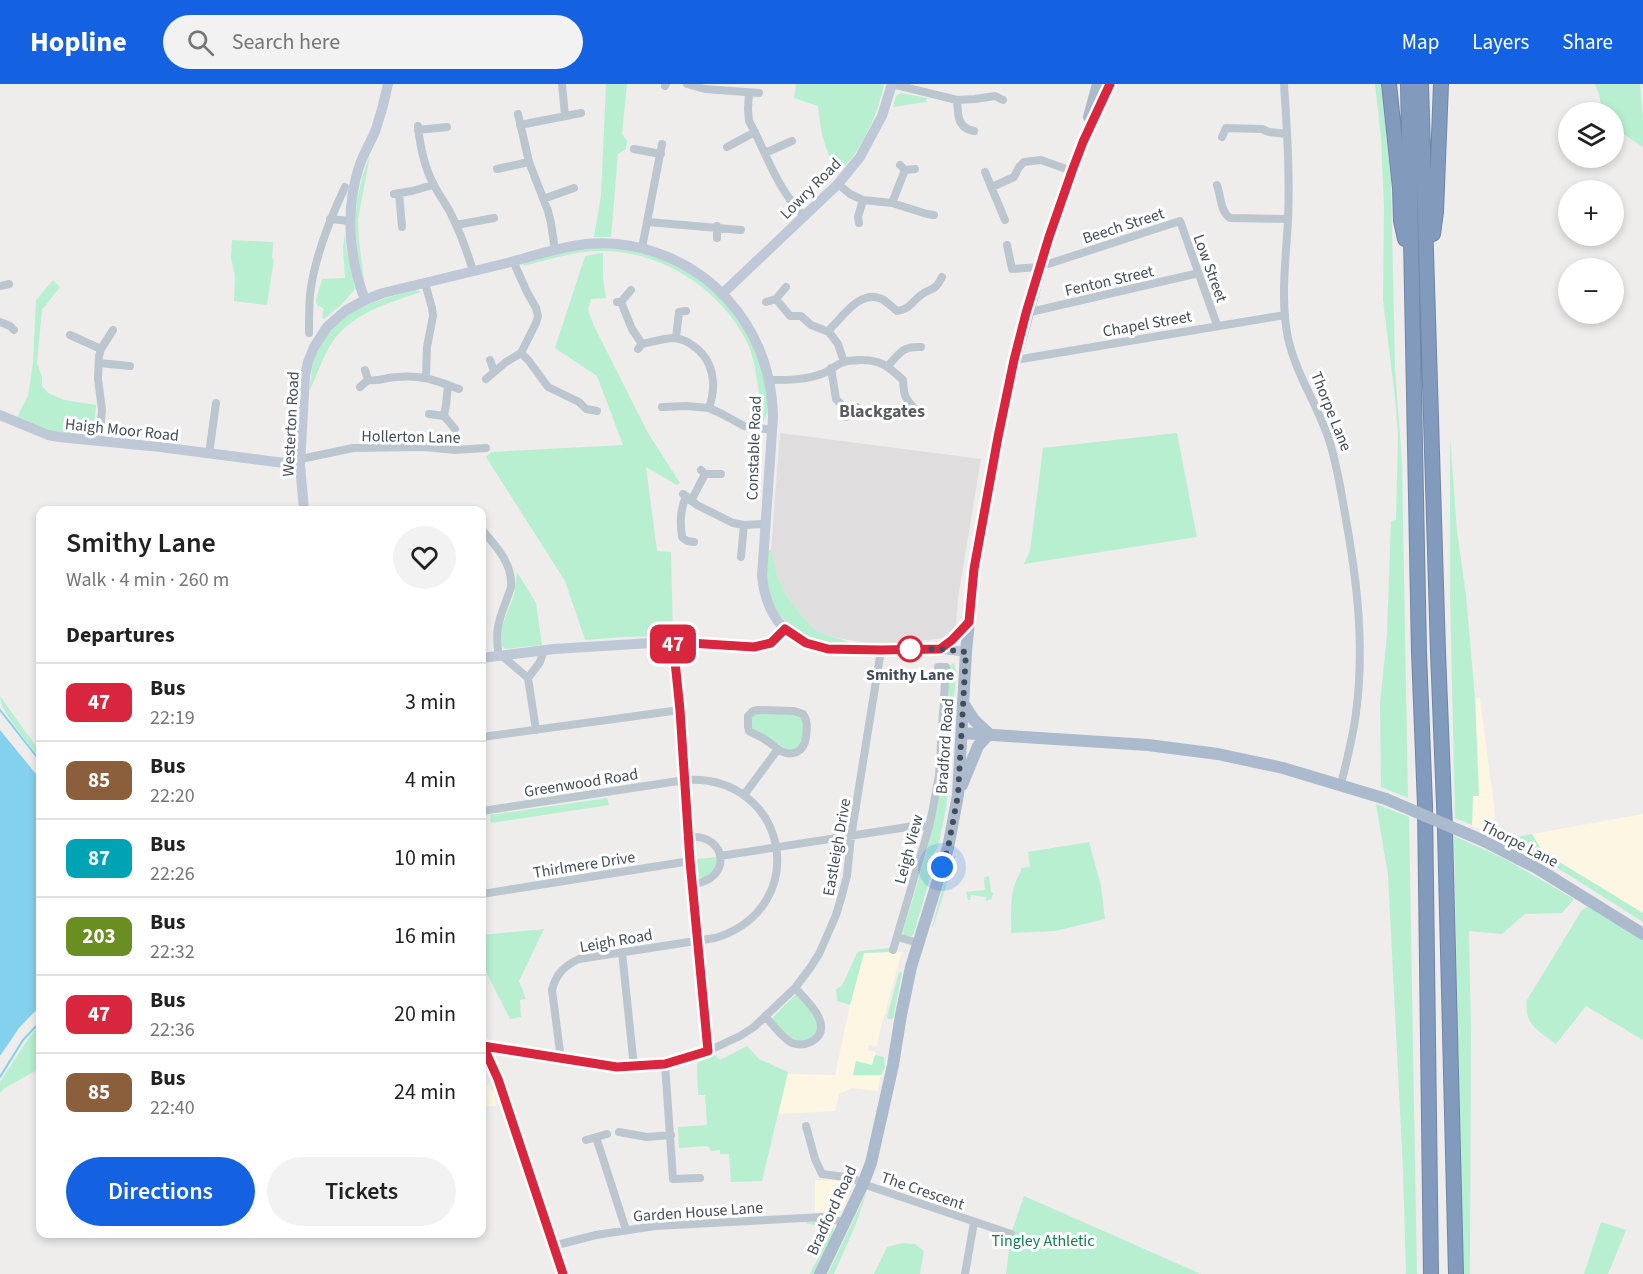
<!DOCTYPE html>
<meta charset="utf-8">
<style>
:root{--surface:#fff;--page:#f2f2f2;--text:#222;--muted:#767676;--line:#e0e0e0;--accent:#1462e1}
body{margin:0;font-family:"Source Sans 3",sans-serif;background:var(--page);color:var(--text);height:100vh;display:flex;flex-direction:column;font-size:22px;white-space:nowrap}
*{box-sizing:border-box;margin:0}
p{font-size:20px;color:var(--muted)}
.icon{flex:none;width:33px;height:33px;fill:none;stroke:currentColor;stroke-width:2;stroke-linecap:round;stroke-linejoin:round}
.map{position:relative;flex:1;overflow:hidden}
.sheet{position:absolute;left:36px;top:422px;width:450px;height:732px;display:flex;flex-direction:column;background:var(--surface);border-radius:12px;box-shadow:0 3px 9px #0003}
.sheet>*{flex:none}
.badge{padding:0 12px;border-radius:9px;font-size:21px;line-height:39px}
.tools{position:absolute;left:1558px;top:18px;display:grid;gap:12px}
.tools a{display:grid;place-items:center;width:66px;height:66px;border-radius:50%;background:var(--surface);box-shadow:0 3px 9px #0003;font-size:30px}
.you{position:absolute;width:30px;height:30px;margin:-15px;border:4px solid #fff;border-radius:50%;background:#1a73e8;box-shadow:0 0 0 9px #1a73e833}
.map>.badge{position:absolute;translate:-50% -50%;box-shadow:0 0 0 3px #fff}
h2{padding:0 30px;font-size:22px;line-height:54px}
.round{display:grid;place-items:center;flex:none;width:63px;height:63px;border-radius:32px;background:var(--page)}
.summary{display:flex;align-items:center;justify-content:space-between;height:102px;padding:0 30px}
h1{font-size:28px;font-weight:600;line-height:45px}
.button{display:flex;gap:12px;margin-top:auto;padding:12px 30px}
.button a{flex:1;height:69px;border-radius:36px;background:var(--accent);color:#fff;font-size:24px;font-weight:600;line-height:69px;text-align:center}
.button a+a{background:var(--page);color:var(--text)}
ul{padding:0;list-style:none}
li{display:flex;align-items:center;gap:18px;height:78px;padding:0 30px;border-top:2px solid var(--line)}
li div{flex:1}
li b{display:block;font-size:22px}
li em{font-style:normal}
li .badge{min-width:66px;font-weight:700;text-align:center}
header{display:flex;align-items:center;gap:36px;box-sizing:border-box;height:84px;padding:0 30px;background:var(--accent);color:#fff}
header strong{font-size:28px}
nav{display:flex;gap:33px;margin-inline-start:auto;font-size:21px}
.search{width:420px;height:54px;background:var(--page);display:flex;align-items:center;gap:15px;box-sizing:border-box;padding:0 21px;border-radius:33px;color:var(--muted);font-size:22px}
.map>svg:first-child{display:block}
.commercial{fill:#fcf6e3}
.education{fill:#e0ddde}
.green{fill:#b8efd0}
.water{fill:#84d1ed}
.lines{fill:none;stroke-linecap:round;stroke-linejoin:round}
.stream{stroke:#84d1ed;stroke-width:2}
.highway-casing{stroke:#6d86a9;stroke-width:16}
.street{stroke:#bcc6cf;stroke-width:8}
.secondary{stroke:#bec8d6;stroke-width:10}
.primary{stroke:#abbacc;stroke-width:12}
.highway{stroke:#829bbd;stroke-width:14}
.primary-bridge{stroke:#abbacc;stroke-width:12}
.line-casing{stroke:#fff;stroke-width:14}
.line{stroke:#d7263d;stroke-width:9}
.walk{stroke:#444e5a;stroke-width:6;stroke-dasharray:0 10.8}
.stop-dot{fill:#fff;stroke:#d7263d;stroke-width:3}
.labels{text-anchor:middle;stroke-width:6;stroke-linejoin:round;paint-order:stroke}
.street-label{font-size:16px;fill:#444e5a;stroke:#fff}
.stop-label{font-size:16px;font-weight:bold;fill:#444e5a;stroke:#fff}
.park-label{font-size:16px;fill:#147c4e;stroke:#fff}
.neighbourhood-label{font-size:18px;font-weight:bold;fill:#595c61;stroke:#fff}
</style>
<header>
<strong>Hopline</strong>
<div class="search"><svg class="icon" aria-label="search" viewBox="0 0 24 24"><circle cx="10" cy="10" r="6"/><path d="M15 15l6 6"/></svg>Search here</div>
<nav><a>Map</a><a>Layers</a><a>Share</a></nav>
</header>
<div class="map">
<svg width="1643" height="1190" viewBox="0 0 1643 1190">
<rect width="100%" height="100%" fill="#efecec"/>
<path class="commercial" d="M1475 614H1480L1495 730 1493 743 1487 748 1472 742 1473 712H1479Z
M1643 730V829L1543 768 1532 750Z
M902 868 880 947 877 962 869 961 868 966 876 968 872 981 853 991H881L878 1007 851 1004 839 1010 835 1027 778 1030 788 990 835 991 850 921 864 869Z
M490 1000 491 1007H495L496 1022 482 1023V1002Z
M815 1096 854 1097 842 1127 815 1128Z"/>
<path class="education" d="M780 349 981 375 958 514 956 541 954 547 949 552 946 554 879 561 837 554 818 548 808 539 786 511 778 494 771 466Z"/>
<path class="green" d="M606 0H627L622 50 627 57 626 65 618 70 611 153H594L601 112Z
M796 0H884C879 27 860 73 837 88 825 66 820 47 818 22L794 14Z
M1375 0H1381L1391 96 1395 283 1402 378 1408 714 1381 703 1380 619 1387 551 1391 437 1396 436 1398 351 1395 314 1383 216 1384 124 1381 53Z
M1595 0H1640L1643 33V63L1614 44V28H1602L1599 10Z
M901 9 927 14 926 18 893 23 896 12Z
M370 71 358 136 359 155 364 198C352 152 352 116 370 71Z
M345 150 346 163 355 205 342 220 324 235 322 234 324 225 317 221 316 216 322 195 345 194 343 164Z
M232 156 273 158 272 174 274 175 267 221 234 217 235 193 231 173Z
M588 164C607 164 625 164 643 169 701 184 748 231 763 290 766 304 772 326 763 338 760 317 756 276 747 258 720 204 659 165 598 167 574 167 546 177 522 182L525 179 562 168Z
M603 169V194L606 214 591 215 588 226 594 242 648 349 680 399 677 401 646 383 657 467 671 468 673 552 623 553 585 556 565 497 486 373 491 368 623 361 597 292 555 264 585 172Z
M53 196 60 203 42 226 37 279 42 293V302L48 309 64 316 96 321 94 346 90 351 49 348 16 335 28 312 33 279 36 216Z
M416 206 421 208C389 219 354 228 333 257 323 271 317 292 309 308 311 297 311 286 314 276 329 228 373 217 416 206Z
M1177 349 1197 453 1024 480 1030 467 1043 364Z
M1450 352 1457 447 1466 511 1475 614 1479 712H1473L1472 741 1455 734 1450 512Z
M769 466H771L778 494 786 511 808 539 818 548 849 558V561C836 561 819 560 807 554 783 542 767 517 766 490 766 482 768 474 769 466Z
M517 488 536 519 542 561 505 565 502 562 500 547 514 511Z
M954 579 956 588 949 698 946 725 938 763 933 771 931 790 914 849 912 852 906 853 904 851 903 847C916 804 930 761 938 717 946 673 946 627 948 583Z
M0 612 40 668V674C30 661 0 628 0 612Z
M755 629 800 631C805 641 804 656 798 665L789 666 783 663 774 657 752 645 750 633Z
M607 714 609 721 491 739 490 731Z
M1376 720 1409 733 1417 1190H1406L1403 1086 1388 791Z
M1502 743 1517 753 1532 750 1543 768 1643 829V838L1564 788 1504 755Z
M1454 752 1505 775 1574 815 1562 829 1525 830 1502 850 1469 847 1471 945 1470 1190H1463Z
M1089 758 1101 802 1105 835 1055 847 1011 849C1012 828 1008 806 1021 788V784L1030 783 1028 768Z
M956 771 933 843H932L950 776Z
M717 773C718 786 711 790 701 796L699 794 697 775Z
M989 792 991 808 994 809 991 815 986 817V813L971 811 970 816H968L966 808 985 806 984 793Z
M1589 822 1601 827 1643 856V956L1586 922 1556 960C1539 947 1523 940 1527 916L1582 826Z
M544 845 519 897 526 915 520 916 521 933 510 935 482 880V851Z
M890 864 889 868 864 869 850 921 837 917 836 905 842 902 857 869 860 867Z
M899 888 902 889 893 935H888L887 933Z
M795 911H798C804 918 812 925 816 934 822 947 808 961 795 956 786 952 779 944 773 937V933Z
M40 940V982L37 986 5 1004 0 1009V998L30 952Z
M747 962 759 975 788 988 762 1097 731 1098 729 1070H720V1066L711 1067 708 1062 679 1064 678 1043 707 1041 705 1011H698L697 979 715 971 720 976Z
M875 971 884 973 885 984 881 991H853L856 977 872 981Z
M867 1107 856 1140 834 1190H828Z
M1024 1112 1201 1190H1006L1011 1150Z
M827 1137 833 1142 834 1149 814 1190H810C817 1175 832 1155 817 1142L806 1139V1138Z
M1601 1138 1626 1146 1608 1190H1584Z
M903 1159 915 1160 924 1167 920 1190H874L887 1163Z"/>
<path class="water" d="M0 646 40 695V922L19 944 0 972Z"/>
<g class="lines">
<path class="stream" d="M0 626 40 677
M0 993 23 956 40 938"/>
<g class="highway-casing">
<path id="highway" d="M1389 0 1400 104 1401 137 1405 155
M1408 0 1419 568 1425 721 1431 1190
M1421 0 1438 568 1445 746 1456 1190
M1433 150 1436 128 1441 0"/>
</g>
<path class="street" d="M562 0 565 32
M687 0 705 5 759 9
M892 0 957 16 975 15 995 12 1003 16
M1284 0C1287 45 1290 91 1288 136 1286 175 1280 215 1288 254 1296 291 1319 323 1330 359 1337 382 1341 406 1345 430 1357 496 1365 562 1356 629 1353 653 1347 676 1341 700
M665 2 666 0
M749 9 748 25 749 37C767 70 776 104 804 132
M957 16C958 31 957 44 974 47
M518 30 529 78 548 127 551 139 555 166
M520 41 581 29
M418 42C420 62 424 83 434 101 439 111 446 120 451 130 460 148 467 167 473 187
M418 46 447 43
M1222 53 1226 44 1262 45 1269 48 1287 50
M727 63 755 48
M634 65 661 70
M765 69 792 57
M900 81 905 86 915 85
M497 85 529 78
M985 88 1005 136
M838 100 850 110 863 116 892 119 927 130 934 131
M1217 101C1221 112 1220 127 1230 134L1288 135
M992 103 1014 93 1019 83 1024 78 1041 76 1072 87
M399 109 402 143
M394 110 412 107 433 101
M543 115 574 104
M892 119 905 86
M330 135 350 137
M648 138 741 146
M859 139 858 133 863 116
M456 141 494 134
M717 154V142
M1007 161 1012 185 1039 183 1180 137 1217 241
M642 164 662 60
M425 199 432 224 433 232 427 263 426 293
M0 202 9 200
M776 215 790 232H801L811 241 829 248
M617 218H621L631 206
M621 218 632 245 642 260
M766 218 776 215 786 203
M1026 229 1199 189
M0 238 10 242 14 246
M309 249C309 237 309 224 310 211 314 174 329 137 345 103
M70 251 101 265
M676 254 679 228 686 227
M638 265 642 260C652 258 664 254 675 254 681 255 687 257 692 261 714 275 717 301 709 324
M521 269 529 277 548 303 579 318 586 325 597 327
M490 276 494 287
M1015 276 1285 231
M844 278 838 260 829 248 831 244C843 232 861 205 882 215 887 218 892 223 897 227 911 225 911 218 921 211 931 203 934 209 942 193
M99 279 130 282
M888 282C900 269 902 262 921 263
M831 284 836 315 848 327
M486 295 506 278 521 269 536 239 538 232 536 224 527 208 513 177
M368 296C379 298 386 293 397 293 424 291 434 296 459 305
M769 296C787 296 807 296 824 289 831 286 837 280 844 278 849 276 854 277 858 276 880 275 888 282 903 296 904 311 904 313 914 324
M360 303 368 296 365 286
M662 323 686 322 709 324 722 330 744 342 772 346
M429 330 444 332 455 345
M444 332 446 321 448 301
M905 332 914 324 917 326
M846 333 848 327 857 323
M99 358 102 326 98 295 99 272 101 265 113 246
M209 370 216 319
M301 375 353 364 424 363 455 366 486 364
M701 386 705 390H721
M683 410 697 421 733 439 744 441 765 440
M686 412C680 427 680 438 682 453L687 457 694 458
M691 417 705 390
M482 446C496 462 513 480 511 503 502 531 493 541 499 572
M741 473 744 441
M673 558 680 626 690 777 708 967
M502 572 528 594 540 578 544 566
M528 594 536 646
M758 626 794 627 803 630C808 637 807 644 806 653 804 669 791 674 778 665 775 663 773 661 770 659 764 654 756 651 749 647L748 643V632L753 627Z
M482 653 680 626
M744 711 778 665
M482 727 685 696C788 689 814 824 715 854L579 875C564 882 556 890 552 906L561 975
M689 753C729 750 732 797 692 800
M720 772 914 742 929 743
M482 810 690 777
M898 853 918 859
M893 866 929 743 933 724 939 691 946 583H938
M622 868 634 983
M765 932C773 941 782 954 792 959 798 961 805 961 811 958 837 943 806 916 795 904
M483 962 596 981 617 983 665 980 708 967 740 952 754 943 795 904 810 884 819 870 836 831 842 811 847 792 851 753 881 566
M665 980 673 1095 700 1094
M806 1042 815 1075 822 1090 853 1094 863 1100 1011 1150
M619 1048 647 1053 671 1051
M596 1053 626 1146
M586 1056 607 1050
M553 1162 596 1151 655 1142 823 1133 846 1139
M965 1190 974 1138"/>
<path class="secondary" d="M722 210 838 100 860 73 882 32 892 0
M365 216C349 174 345 126 359 83 363 70 371 58 376 45 381 30 385 15 388 0
M0 331 48 351 59 353 160 363 300 381
M304 426 300 381 305 292 308 278 314 263 327 243 345 227 365 216 383 209C424 199 466 189 507 179 533 172 559 163 586 160 640 155 694 177 729 217 758 250 772 290 773 333L762 492C771 578 847 567 911 565 920 565 929 564 938 565 948 565 957 567 966 568
M940 565 953 556 969 538
M482 574 554 565 651 559 702 560 754 563 771 559 785 545
M482 959 498 995 563 1190"/>
<path class="primary" d="M1089 33 1098 0
M963 619 974 636 989 650
M962 649 1148 661 1218 670 1283 684 1386 715
M962 701 978 662 989 650
M1484 757 1535 783 1643 850
M820 1190 863 1100 871 1079 893 981 901 931 911 883 948 764 958 711 966 568 974 485 998 353 1015 276 1049 153 1083 58 1110 0"/>
<use href="#highway" class="highway"/>
<path class="primary-bridge" d="M1386 715 1484 757"/>
</g>
<g class="lines">
<g class="line-casing">
<path id="line" d="M563 1190 498 995 483 962 617 983 665 980 708 967 690 777 680 626 673 558 754 563 771 559 785 545 806 559 828 565 881 566 940 565 952 556 969 538 974 485 998 353 1014 276 1026 229 1049 153 1072 87 1083 58 1110 0"/>
</g>
<use href="#line" class="line"/>
<path class="walk" d="M910 565H940L966 568 958 711 948 764 942 783"/>
</g>
<circle class="stop-dot" cx="910" cy="565" r="12"/>
<g class="labels">
<g class="street-label">
<text transform="translate(810 104) rotate(-45)" y="6">Lowry Road</text>
<text transform="translate(1123 141) rotate(-18)" y="6">Beech Street</text>
<text transform="translate(1211 184) rotate(70)" y="6">Low Street</text>
<text transform="translate(1109 196) rotate(-13)" y="6">Fenton Street</text>
<text transform="translate(1147 239) rotate(-10)" y="6">Chapel Street</text>
<text transform="translate(1332 327) rotate(68)" y="6">Thorpe Lane</text>
<text transform="translate(290 340) rotate(-87)" y="6">Westerton Road</text>
<text transform="translate(122 345) rotate(6)" y="6">Haigh Moor Road</text>
<text transform="translate(411 352) rotate(1)" y="6">Hollerton Lane</text>
<text transform="translate(753 364) rotate(-88)" y="6">Constable Road</text>
<text transform="translate(944 662) rotate(-86)" y="6">Bradford Road</text>
<text transform="translate(581 698) rotate(-9)" y="6">Greenwood Road</text>
<text transform="translate(1520 759) rotate(27)" y="6">Thorpe Lane</text>
<text transform="translate(836 763) rotate(-80)" y="6">Eastleigh Drive</text>
<text transform="translate(908 765) rotate(-75)" y="6">Leigh View</text>
<text transform="translate(584 780) rotate(-9)" y="6">Thirlmere Drive</text>
<text transform="translate(616 856) rotate(-10)" y="6">Leigh Road</text>
<text transform="translate(923 1106) rotate(19)" y="6">The Crescent</text>
<text transform="translate(831 1126) rotate(-65)" y="6">Bradford Road</text>
<text transform="translate(698 1127) rotate(-4)" y="6">Garden House Lane</text>
</g>
<g class="stop-label">
<text x="910" y="596">Smithy Lane</text>
</g>
<g class="park-label">
<text x="1043" y="1162">Tingley Athletic</text>
</g>
<g class="neighbourhood-label">
<text x="882" y="333">Blackgates</text>
</g>
</g>
</svg>
<div class="tools">
<a><svg class="icon" aria-label="layers" viewBox="0 0 24 24"><path d="M12 4l9 5-9 5-9-5zM3 14l9 5 9-5"/></svg></a>
<a>+</a>
<a>−</a>
</div>
<div class="you" style="left:942px;top:783px"></div>
<b class="badge" style="left:673px;top:560px;background:#d7263d;color:#fff">47</b>
<section class="sheet">
<div class="summary"><div><h1>Smithy Lane</h1><p>Walk · 4 min · 260 m</p></div><a class="round"><svg class="icon" aria-label="heart" viewBox="0 0 24 24"><path d="M12 20l-8-8c-3-5 5-10 8-4 3-6 11-1 8 4z"/></svg></a></div>
<h2>Departures</h2>
<ul>
<li><span class="badge" style="background:#d7263d;color:#fff">47</span><div><b>Bus</b><p>22:19</p></div><em>3 min</em></li>
<li><span class="badge" style="background:#8b5e3c;color:#fff">85</span><div><b>Bus</b><p>22:20</p></div><em>4 min</em></li>
<li><span class="badge" style="background:#00a3b4;color:#fff">87</span><div><b>Bus</b><p>22:26</p></div><em>10 min</em></li>
<li><span class="badge" style="background:#6b8e23;color:#fff">203</span><div><b>Bus</b><p>22:32</p></div><em>16 min</em></li>
<li><span class="badge" style="background:#d7263d;color:#fff">47</span><div><b>Bus</b><p>22:36</p></div><em>20 min</em></li>
<li><span class="badge" style="background:#8b5e3c;color:#fff">85</span><div><b>Bus</b><p>22:40</p></div><em>24 min</em></li>
</ul>
<div class="button"><a>Directions</a><a>Tickets</a></div>
</section>
</div>
